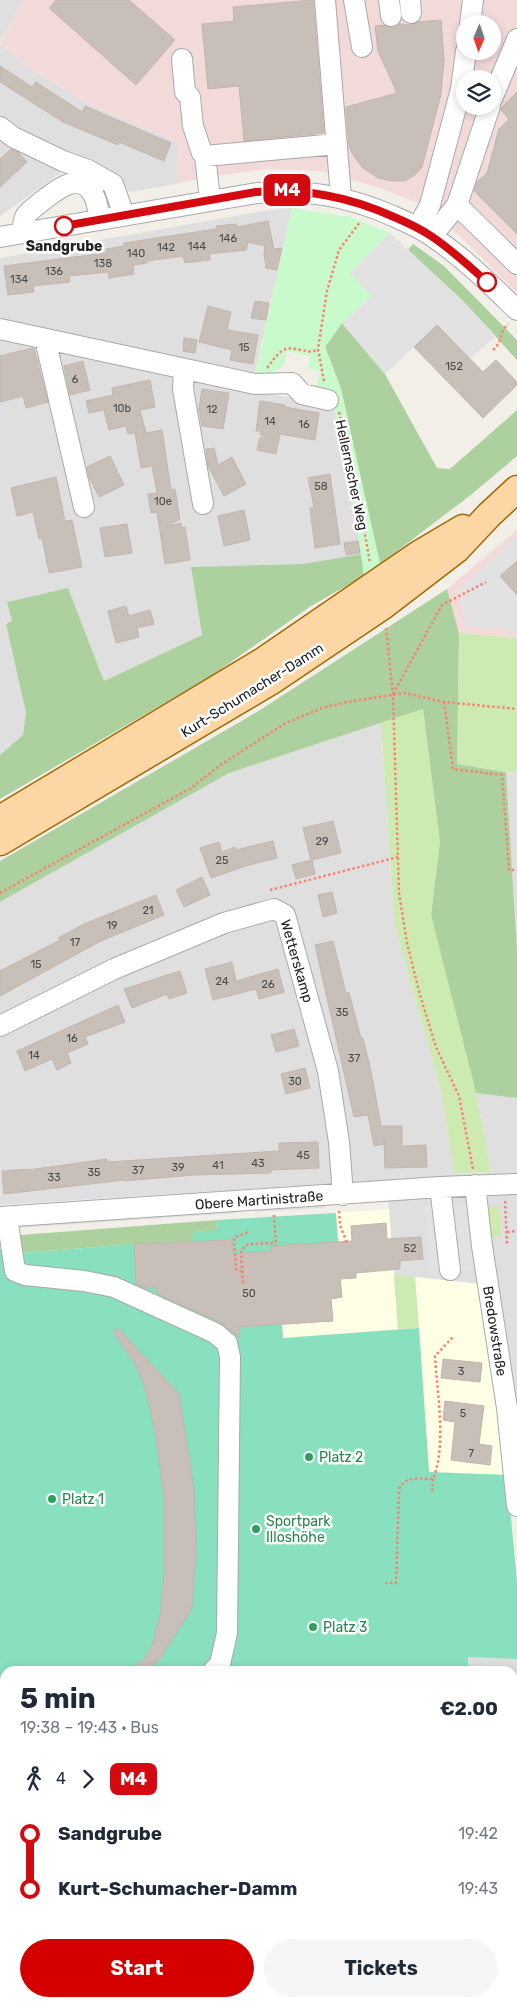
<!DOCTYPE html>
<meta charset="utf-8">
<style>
:root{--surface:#fff;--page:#f6f6f7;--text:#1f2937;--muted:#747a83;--accent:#d40000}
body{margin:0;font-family:Rubik,sans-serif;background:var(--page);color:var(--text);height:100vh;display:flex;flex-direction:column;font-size:19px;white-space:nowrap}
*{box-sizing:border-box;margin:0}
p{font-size:16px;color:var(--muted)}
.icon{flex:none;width:28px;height:28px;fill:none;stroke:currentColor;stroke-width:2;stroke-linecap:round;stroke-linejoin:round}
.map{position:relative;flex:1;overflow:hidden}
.panel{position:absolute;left:0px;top:1666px;width:518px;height:341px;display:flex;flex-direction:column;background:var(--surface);border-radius:15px 15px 0 0;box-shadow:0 2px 8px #0003}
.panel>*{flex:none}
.badge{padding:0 10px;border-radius:8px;font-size:18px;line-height:32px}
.needle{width:32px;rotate:182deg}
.buttons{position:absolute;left:456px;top:15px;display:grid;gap:10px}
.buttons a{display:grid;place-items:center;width:45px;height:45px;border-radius:50%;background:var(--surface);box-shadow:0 2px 8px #0003;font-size:25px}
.map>.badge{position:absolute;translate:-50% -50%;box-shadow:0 0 0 2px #fff}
.legs{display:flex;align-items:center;gap:8px;height:55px;padding:0 20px;font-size:16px}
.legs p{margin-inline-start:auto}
.summary{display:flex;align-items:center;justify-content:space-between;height:85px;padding:0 20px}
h1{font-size:28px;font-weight:700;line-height:38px}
.button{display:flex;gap:10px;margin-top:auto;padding:10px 20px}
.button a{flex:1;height:58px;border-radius:30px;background:var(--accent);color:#fff;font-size:20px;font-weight:700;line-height:58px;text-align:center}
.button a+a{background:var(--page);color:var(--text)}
ul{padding:0 20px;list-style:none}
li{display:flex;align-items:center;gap:18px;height:55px;font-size:19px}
li i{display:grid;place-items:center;width:8px;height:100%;margin:0 6px;background:currentColor}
li i::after{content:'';width:12px;height:12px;margin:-6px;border:4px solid;border-radius:50%;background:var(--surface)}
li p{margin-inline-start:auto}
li:first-child i{background:linear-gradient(#0000 50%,currentColor 0)}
li:last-child i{background:linear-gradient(currentColor 50%,#0000 0)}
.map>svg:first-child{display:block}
.residential{fill:#e0dfdf}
.commercial{fill:#f2dad9;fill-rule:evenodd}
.education{fill:#ffffe5}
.grass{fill:#cdebb0}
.forest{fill:#add19e}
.park{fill:#c8facc}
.pitch{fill:#88e0be}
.parking{fill:#e2e2e2}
.building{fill:#c7bfb8;stroke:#c4b6ab}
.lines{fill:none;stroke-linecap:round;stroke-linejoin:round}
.minor-casing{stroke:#a9a9a9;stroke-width:22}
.major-casing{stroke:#a06b00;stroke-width:29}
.path{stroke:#fa8072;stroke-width:2.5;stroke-dasharray:2.5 2.5;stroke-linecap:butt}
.minor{stroke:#fff;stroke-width:20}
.major{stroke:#fcd6a4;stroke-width:26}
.line-1-casing{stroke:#fff;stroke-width:11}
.line-1{stroke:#d40a11;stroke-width:8}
.stop-1-dot{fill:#fff;stroke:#d40a11;stroke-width:2.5}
.leisure-dot{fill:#2e9e5b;stroke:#fff;stroke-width:2}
.labels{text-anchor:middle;stroke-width:5;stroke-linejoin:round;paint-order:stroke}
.number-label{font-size:11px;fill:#4b4948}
.stop-label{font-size:14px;font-weight:bold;fill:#222;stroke:#fff}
.street-label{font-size:14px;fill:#222;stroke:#fff}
.leisure-label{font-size:14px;fill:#27864d;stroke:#fff;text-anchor:start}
</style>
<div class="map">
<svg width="517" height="2007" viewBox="0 0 517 2007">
<rect width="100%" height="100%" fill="#f2efe9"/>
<path class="residential" d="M0 0H23L0 43Z
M0 44 32 70 91 105 178 142 177 184 130 192 115 177 79 160 0 216Z
M292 208 251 390 334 407 362 554 303 564 191 567 202 635 104 681 68 588 7 602 12 622 6 624 26 713 23 735 0 755V258L263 211Z
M381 723 395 926 442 1094 454 1173 491 1172 476 1093 517 1098V1476L429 1472 415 1278 394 1275 386 1180 0 1205V902L229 773Z
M506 772 517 773V950Z
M468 1657 517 1659V1900L513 1910 512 1671H468Z
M0 1833H5V2002L484 2003 482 2007H0Z"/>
<path class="commercial" d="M23 0H517V293L463 239 416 202 374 186 321 171 267 169 207 177 177 184 178 142 91 105 32 70 0 44ZM465 24H492V51H465ZM465 79H492V106H465Z
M517 530V638L459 633 447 589Z"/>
<path class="education" d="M389 1209 398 1329 283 1339 282 1324 331 1299 342 1297 336 1213Z
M415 1277 480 1284 507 1475 429 1472Z"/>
<path class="grass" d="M459 633 517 638V773L457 764Z
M423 709 440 842 431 915 476 1093 491 1172 454 1173 442 1094 395 926 381 723Z
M500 1206 501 1237 487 1238 485 1207Z
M394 1275 415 1277 419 1328 398 1329Z"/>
<path class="forest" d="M413 244 444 266 517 340V360L463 301 408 250Z
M342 323 385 374 437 468 450 469 517 410V456L472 494 380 564 341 389 325 347Z
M362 554 364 576 311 606 214 674 0 799V755L23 735 26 713 6 624 12 621 7 602 68 588 104 681 202 635 191 567 303 564Z
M447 589 459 633 457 764 506 772 517 950V1098L476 1093 431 915 440 842 423 709 229 773 0 902V861L257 712Z
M217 1220 218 1231 193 1232V1242L134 1244 21 1253 20 1235Z"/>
<path class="park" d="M292 208 351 217 390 233 350 272 372 296 342 323 325 347 341 389 380 564 364 576 356 519 334 408 313 403 320 371 308 368 310 356 287 351 284 365 266 377 255 375Z"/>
<path class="pitch" d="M336 1213 342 1297 331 1299 333 1321 282 1324 283 1338 419 1328 429 1472 507 1475 517 1582V1659L468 1657V1671H5V1800H0V1249H4L21 1253 134 1244 193 1242V1232L218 1230 217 1220Z"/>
<path class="parking" d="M390 233 463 301 496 336 470 359 437 325 385 374 342 323 372 296 350 273Z
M517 536V561L500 576 517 595V631L465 626 458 590Z
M324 1203 325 1208 255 1212V1207Z
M471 1204 475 1270 431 1275 424 1207Z
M238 1208V1213L17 1228 16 1224Z"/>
<path class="building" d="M56 0H129L175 40 136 85 49 8Z
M313 0 324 133 244 141 239 86 208 89 202 24 234 21 233 7Z
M441 20 444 60 441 94 422 167 415 175 405 181H392L378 178 363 168 353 155 349 146 346 109V107L397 93 378 51 375 26 384 25 392 28 400 24 412 25 418 22Z
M0 66 32 87 36 82 82 112 85 106 171 143 164 161 119 142 118 145 63 122 0 82Z
M517 92V234L474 191 477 182 487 173 499 129 509 119 501 110 502 107Z
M11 149 18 152 27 162 0 187V159Z
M268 221 274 249 282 248 277 270 266 268 264 253 265 246 248 242 246 250 209 254 210 260 185 263 183 256 147 261V263L133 265 134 274 109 278 108 272 69 276 70 282 33 286 34 292 8 295 4 266 106 253V249L124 246V243L216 229V226L236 224 237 227Z
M255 301 269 303 266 320 251 318Z
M208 306 231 312 227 330 258 335 253 364 230 360 232 350 199 342Z
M437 325 483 372 496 360 517 382V385L483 418 414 347Z
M184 338 197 340 195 353 183 351Z
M32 348H34L48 402 26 408 23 396 0 402V356Z
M83 361 90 390 70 395 64 366Z
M150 380 155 407 140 410 146 433 162 430 171 490 175 489 180 519 167 526 181 523 182 528 185 527 190 560 165 564 157 512 151 513 148 494 157 493 152 466 141 468 135 433 128 434 126 426 109 430 104 410 89 413 86 401 113 395 112 388Z
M202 389 229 393 223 429 202 426 199 409Z
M260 401 285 405V407L319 413 315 440 280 434 276 454 257 450 260 438 268 436 260 435 261 431H256Z
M214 448 218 465 232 457 246 484 224 496 208 466 206 449Z
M110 456 124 485 99 497 89 477 87 467Z
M330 474 340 544 315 548 310 508 314 507 308 478Z
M56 477 65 521 72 520 82 567 49 573 42 538 39 539 33 512 17 516 11 488Z
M244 510 250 540 224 546 218 516Z
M127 524 132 553 105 557 100 528Z
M358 541 360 553 346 555 344 543Z
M517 561V595L500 576Z
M126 606 129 616 150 610 154 624 137 628 139 637 116 643 108 611Z
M333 821 341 853 312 860 315 874 296 879 292 865 311 860 303 828Z
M273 841 277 858 249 865 211 878 200 848 219 842 222 852 235 847 236 850Z
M202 877 210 895 184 907 176 890Z
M332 892 337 913 323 917 318 895Z
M156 895 164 915 101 941 0 996V971L60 940 58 938 84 924Z
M333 941 346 993 349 992 361 1038H363L371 1071 381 1126H402V1146L426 1145 427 1167 385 1168 384 1139V1144L374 1146 368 1115 354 1117 315 945Z
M232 962 236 981 278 969 284 992 259 999 256 989 213 1000 205 969Z
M180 971 187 993 169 999 167 994 132 1008 124 989Z
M118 1005 125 1022 85 1037 88 1044 67 1053 71 1063 57 1070 52 1059 25 1071 17 1051Z
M294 1029 299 1046 276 1052 271 1035Z
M305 1068 310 1088 286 1094 281 1074Z
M318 1142 319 1168 271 1170V1173L194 1175 124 1181V1180L4 1194 2 1171 28 1169V1170L107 1159V1162L279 1151V1143Z
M386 1223 387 1239 421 1237 423 1259 400 1261V1269L356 1273V1278L340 1279 342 1297 331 1299 333 1321 239 1327 240 1338 220 1322 158 1294 157 1288H146L136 1284 134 1244 232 1240 233 1254 271 1251V1246L352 1241 351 1226Z
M118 1328 179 1394 194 1489 196 1551 192 1608 160 1659 146 1671H129L145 1658 152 1646 160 1615 164 1573V1500L156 1435 145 1388 135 1364 113 1332Z
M443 1359 482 1363 480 1382 441 1378Z
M445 1401 484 1406 479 1444 492 1446 490 1465 451 1460 455 1422 443 1420Z"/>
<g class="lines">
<g class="minor-casing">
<path id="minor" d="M325 0 341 197
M354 0 362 47
M389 0 391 16
M410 0 411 13
M470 24 473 0
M182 59 185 92 190 97 193 126 202 153 205 156 337 144
M492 99 517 39
M0 127 13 137 63 161 88 170 113 184 124 215
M205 156 210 199
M457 205 517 264
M418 227 430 205 461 89 466 51
M22 233C23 228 23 222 25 217 28 211 37 206 42 201 55 192 76 172 90 190 97 197 98 210 100 220
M432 236 457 205 490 106
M0 237 257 193C307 189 347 196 393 216 406 222 419 227 430 235 462 256 490 284 517 310
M0 329 255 384 292 383 302 394 328 400
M45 339 84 507
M184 369 183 389 203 504
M0 1026 114 969 224 923 274 909 285 915 328 1071 339 1142 343 1195
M475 1185 482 1246 507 1408 517 1506
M440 1187 450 1270
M0 1217 440 1187 517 1184
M7 1217 15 1271 25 1275 84 1281 114 1287 215 1333 227 1343 230 1357 227 1633 220 1664 213 1671
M512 1814H517
M0 1815 5 1814
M512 1976 517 1961
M261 2007 266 2005
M503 2007 504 2002"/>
</g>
<g class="major-casing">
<path id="major" d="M0 819 263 661 419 554 463 528
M0 842 273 680 383 606 456 550 489 515 517 489"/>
</g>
<path class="path" d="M493 350C504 340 498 334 508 324
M267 368C285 344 284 347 312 352L318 349
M324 381 318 349 327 291 339 250 360 222
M339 412 356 484 370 563
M386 628 393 695 399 893 407 943 420 995 436 1047 459 1096 473 1169
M393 694 442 605 486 582
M444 702 453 769 502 775 509 870H517
M270 890 398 857
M0 893 191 788 222 764 286 723 322 708 347 702 404 693 444 702 517 709
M505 1201 507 1244
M339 1211 340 1225 347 1243
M274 1215 276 1246
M507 1232 517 1231
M242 1272 236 1269 234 1238 248 1232
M243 1283 241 1250 248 1244 276 1243
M432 1491 433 1479
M385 1583H396L399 1490C404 1475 419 1479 433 1479 447 1444 437 1394 435 1356L453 1337
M512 1924 517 1913"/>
<use href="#minor" class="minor"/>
<use href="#major" class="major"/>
</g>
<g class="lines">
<g class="line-1-casing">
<path id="line-1" d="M64 226 256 192C307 189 347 196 394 217 406 222 419 228 431 236 451 249 469 266 487 282"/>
</g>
<use href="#line-1" class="line-1"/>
</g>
<g class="stop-1-dot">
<circle cx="64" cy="226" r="9"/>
<circle cx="487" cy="282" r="9"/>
</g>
<g class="leisure-dot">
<circle cx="309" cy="1457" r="5"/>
<circle cx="52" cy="1499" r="5"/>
<circle cx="256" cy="1529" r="5"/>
<circle cx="313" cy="1627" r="5"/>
</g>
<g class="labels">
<g class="number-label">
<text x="228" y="242">146</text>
<text x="197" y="250">144</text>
<text x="166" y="251">142</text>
<text x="136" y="257">140</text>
<text x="103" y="267">138</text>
<text x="54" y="275">136</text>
<text x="19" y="283">134</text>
<text x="244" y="351">15</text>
<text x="454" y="370">152</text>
<text x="75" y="383">6</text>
<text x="122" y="412">10b</text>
<text x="212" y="413">12</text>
<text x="270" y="425">14</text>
<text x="304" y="428">16</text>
<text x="321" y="490">58</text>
<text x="163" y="505">10e</text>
<text x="322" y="845">29</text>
<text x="222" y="864">25</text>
<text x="148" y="914">21</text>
<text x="112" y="929">19</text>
<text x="75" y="946">17</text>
<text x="36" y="968">15</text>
<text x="222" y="985">24</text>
<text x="268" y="988">26</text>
<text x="342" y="1016">35</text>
<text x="72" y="1042">16</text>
<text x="34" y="1059">14</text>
<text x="354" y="1062">37</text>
<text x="295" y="1085">30</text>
<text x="303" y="1159">45</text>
<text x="258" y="1167">43</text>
<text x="218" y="1169">41</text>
<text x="178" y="1171">39</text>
<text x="138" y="1174">37</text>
<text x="94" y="1176">35</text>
<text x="54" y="1181">33</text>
<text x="410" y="1252">52</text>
<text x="249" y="1297">50</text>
<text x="461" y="1375">3</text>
<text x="463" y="1417">5</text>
<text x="471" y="1457">7</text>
</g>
<g class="stop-label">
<text x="64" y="251">Sandgrube</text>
</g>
<g class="street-label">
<text transform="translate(352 475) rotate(78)" y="5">Hellernscher Weg</text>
<text transform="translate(252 690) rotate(-32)" y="5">Kurt-Schumacher-Damm</text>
<text transform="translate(297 961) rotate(74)" y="5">Wetterskamp</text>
<text transform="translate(259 1200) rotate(-4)" y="5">Obere Martinistraße</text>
<text transform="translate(495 1331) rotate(81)" y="5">Bredowstraße</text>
</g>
<g class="leisure-label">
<text x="319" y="1462">Platz 2</text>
<text x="62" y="1504">Platz 1</text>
<text x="266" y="1526">Sportpark<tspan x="266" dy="16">Illoshöhe</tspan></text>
<text x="323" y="1632">Platz 3</text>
</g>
</g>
</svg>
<div class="buttons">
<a><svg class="needle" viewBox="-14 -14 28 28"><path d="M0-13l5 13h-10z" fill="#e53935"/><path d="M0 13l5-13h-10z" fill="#747a83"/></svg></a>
<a><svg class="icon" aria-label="layers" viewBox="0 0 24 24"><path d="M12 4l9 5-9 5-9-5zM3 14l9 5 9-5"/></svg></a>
</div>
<b class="badge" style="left:287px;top:190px;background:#d40a11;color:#fff">M4</b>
<section class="panel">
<div class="summary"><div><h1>5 min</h1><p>19:38 – 19:43 · Bus</p></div><b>€2.00</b></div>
<div class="legs"><svg class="icon" aria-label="walk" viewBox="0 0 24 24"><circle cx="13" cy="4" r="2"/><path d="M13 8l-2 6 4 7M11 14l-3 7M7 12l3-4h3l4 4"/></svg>4<svg class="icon" aria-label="forward" viewBox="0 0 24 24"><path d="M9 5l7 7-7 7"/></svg><b class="badge" style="background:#d40a11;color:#fff">M4</b></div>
<ul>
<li><i style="color:#d40a11"></i><b>Sandgrube</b><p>19:42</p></li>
<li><i style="color:#d40a11"></i><b>Kurt-Schumacher-Damm</b><p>19:43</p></li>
</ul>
<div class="button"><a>Start</a><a>Tickets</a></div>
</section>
</div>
